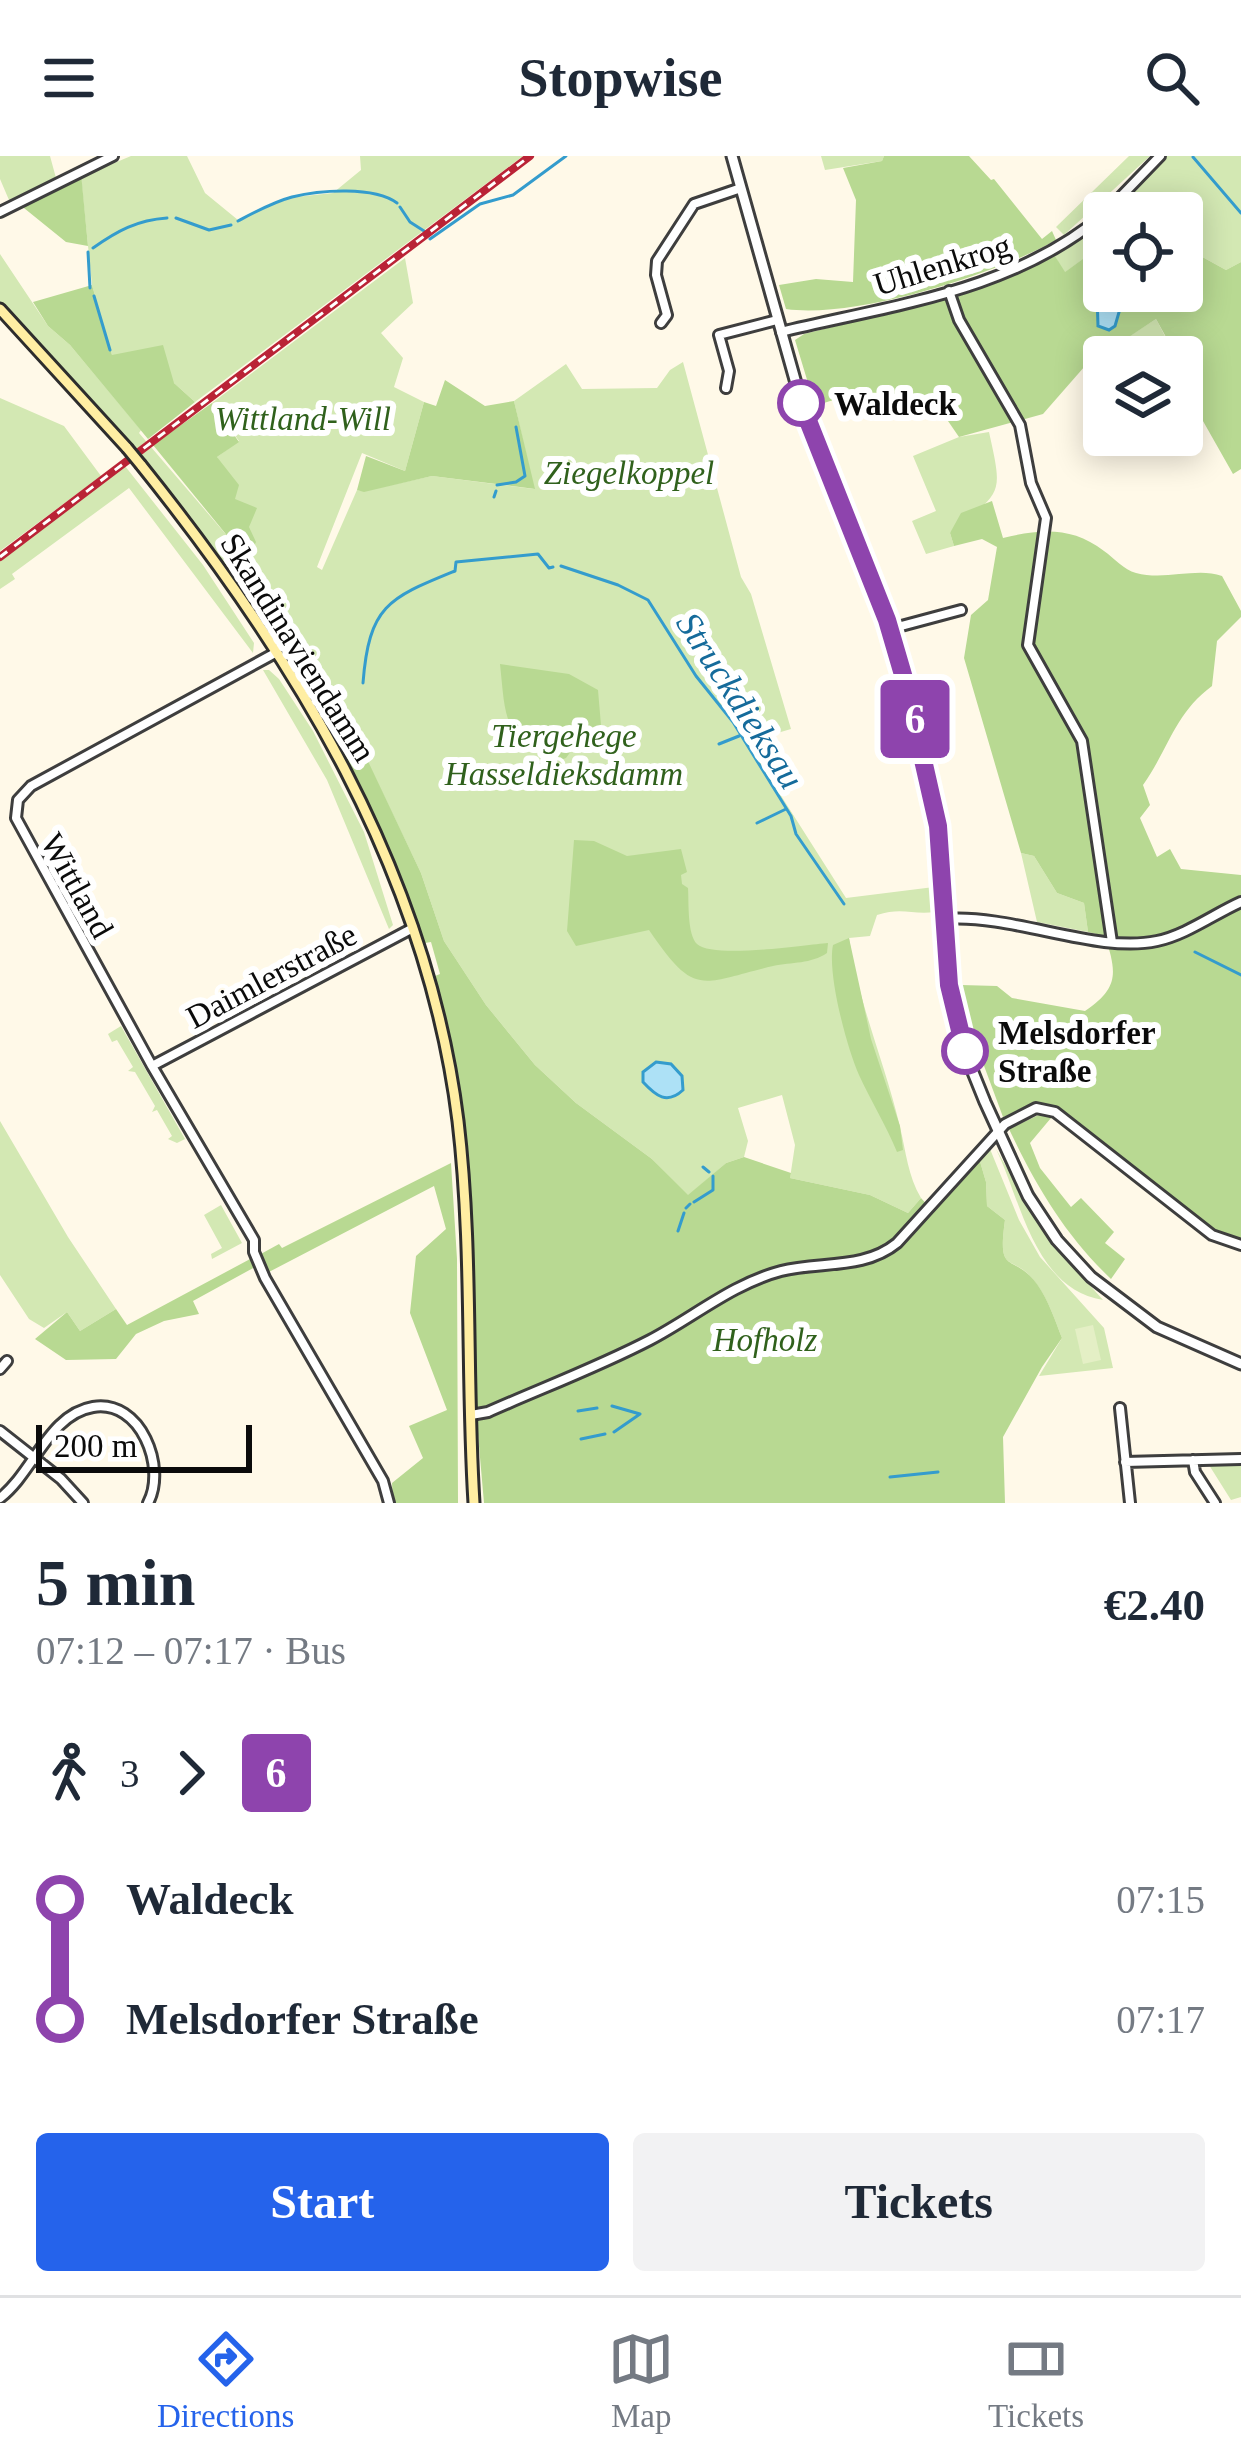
<!DOCTYPE html>
<meta charset="utf-8">
<style>
:root{--surface:#fff;--page:#f2f2f3;--text:#1f2937;--muted:#747a83;--line:#e0e1e3;--accent:#2563eb}
body{margin:0;font-family:Georgia,serif;background:var(--page);color:var(--text);height:100vh;display:flex;flex-direction:column;font-size:45px;white-space:nowrap}
*{box-sizing:border-box;margin:0}
p{font-size:39px;color:var(--muted)}
.icon{flex:none;width:66px;height:66px;fill:none;stroke:currentColor;stroke-width:2;stroke-linecap:round;stroke-linejoin:round}
.map{position:relative;height:1347px;overflow:hidden}
.details{display:flex;flex-direction:column;background:var(--surface);flex:1}
.details>*{flex:none}
.badge{padding:0 24px;border-radius:9px;font-size:42px;line-height:78px}
.controls{position:absolute;left:1083px;top:36px;display:grid;gap:24px}
.controls a{display:grid;place-items:center;width:120px;height:120px;border-radius:12px;background:var(--surface);box-shadow:0 6px 30px #0003;font-size:60px}
.scale{position:absolute;left:36px;bottom:30px;width:216px;box-sizing:border-box;padding-left:12px;border:6px solid #0b0b0b;border-top:0;font-size:33px;line-height:42px;white-space:nowrap;color:#0b0b0b;-webkit-text-stroke:9px #fff;paint-order:stroke}
.map>.badge{position:absolute;translate:-50% -50%;box-shadow:0 0 0 6px #fff}
.legs{display:flex;align-items:center;gap:18px;height:132px;padding:0 36px;font-size:39px}
.legs p{margin-inline-start:auto}
.summary{display:flex;align-items:center;justify-content:space-between;height:204px;padding:0 36px}
h1{font-size:66px;font-weight:800;line-height:90px}
.primary-button{display:flex;gap:24px;margin-top:auto;padding:24px 36px}
.primary-button a{flex:1;height:138px;border-radius:12px;background:var(--accent);color:#fff;font-size:48px;font-weight:800;line-height:138px;text-align:center}
.primary-button a+a{background:var(--page);color:var(--text)}
ul{padding:0 36px;list-style:none}
li{display:flex;align-items:center;gap:42px;height:120px;font-size:45px}
li i{display:grid;place-items:center;width:18px;height:100%;margin:0 15px;background:currentColor}
li i::after{content:'';width:30px;height:30px;margin:-15px;border:9px solid;border-radius:50%;background:var(--surface)}
li p{margin-inline-start:auto}
li:first-child i{background:linear-gradient(#0000 50%,currentColor 0)}
li:last-child i{background:linear-gradient(currentColor 50%,#0000 0)}
header{display:flex;justify-content:space-between;align-items:center;height:156px;padding:0 36px;background:var(--surface);font-size:54px;font-weight:800}
.dock{display:flex;justify-content:space-around;align-items:center;height:168px;border-top:3px solid var(--line);background:var(--surface);font-size:33px;color:var(--muted)}
.dock a{display:grid;justify-items:center;gap:6px}
.dock .on{color:var(--accent)}
.map>svg:first-child{display:block}
.green{fill:#d3e8b3}
.forest{fill:#b8d992}
.pitch{fill:#e4efc5}
.water{fill:#ade1f6;stroke:#349ccd;stroke-width:3}
.lines{fill:none;stroke-linecap:round;stroke-linejoin:round}
.stream{stroke:#349ccd;stroke-width:3}
.minor-casing{stroke:#3e3e3e;stroke-width:14}
.tertiary-casing{stroke:#3e3e3e;stroke-width:15}
.secondary-casing{stroke:#2d2d2d;stroke-width:15}
.minor{stroke:#fff;stroke-width:8}
.tertiary{stroke:#fff;stroke-width:9}
.secondary{stroke:#ffeea3;stroke-width:9}
.rail-casing{stroke:#ba2336;stroke-width:8}
.rail{stroke:#fff;stroke-width:3;stroke-dasharray:9;stroke-linecap:butt}
.secondary-bridge-casing{stroke:#2d2d2d;stroke-width:15;stroke-linecap:butt}
.secondary-bridge{stroke:#ffeea3;stroke-width:9}
.line-1-casing{stroke:#fff;stroke-width:27}
.line-1{stroke:#8e44ad;stroke-width:18}
.stop-1-dot{fill:#fff;stroke:#8e44ad;stroke-width:6}
.labels{text-anchor:middle;stroke-width:12;stroke-linejoin:round;paint-order:stroke}
.street-label{font-size:33px;fill:#0b0b0b;stroke:#fff}
.stop-label{font-size:33px;font-weight:bold;fill:#0b0b0b;stroke:#fff;text-anchor:start}
.park-label{font-size:33px;font-style:italic;fill:#30611c;stroke:#fff}
.water-label{font-size:36px;font-style:italic;fill:#156b9b;stroke:#fff}
</style>
<header><svg class="icon" aria-label="menu" viewBox="0 0 24 24"><path d="M4 6h16M4 12h16M4 18h16"/></svg>Stopwise<svg class="icon" aria-label="search" viewBox="0 0 24 24"><circle cx="10" cy="10" r="6"/><path d="M15 15l6 6"/></svg></header>
<div class="map">
<svg width="1241" height="1347" viewBox="0 0 1241 1347">
<rect width="100%" height="100%" fill="#fff9e8"/>
<path class="green" d="M0 0H50L56 22 9 44 0 23Z
M131 0H187L205 37 238 64 286 42 333 37 361 14 360 0H523L195 246 174 227 112 199 92 129 81 21Z
M821 0H884L882 5 825 14Z
M1129 0H1150L1064 79 1056 71Z
M1166 0H1241V106L1226 114 1197 98 1182 114V57H1112Z
M1104 63V94L1101 90 1064 117 1055 100Z
M0 98 48 170 70 189 141 274 139 277 247 403 234 344 217 301 239 285 212 247 405 102 413 147 381 177 403 202 394 231 424 246 405 315 362 297 317 411 322 414 357 334 364 335 432 320 534 333 514 245 566 208 582 233 657 232 670 214 683 206 741 421 751 438 791 573 747 586 846 742 934 731 935 756C912 759 902 751 877 759L870 780 849 782C859 850 885 907 900 971 906 996 908 1020 921 1042L908 1057 870 1039 790 1022 795 989 782 939 738 952 748 985 744 1001 726 1007 688 1040 652 1003 576 947 535 909 486 849 444 785 421 717 347 563 328 570 266 456 257 452 130 290 0 147Z
M1156 163 1176 201H1104V225L1091 205Z
M0 242 64 270 101 320 0 395Z
M989 276C1003 340 1003 334 950 377L954 390 926 398 912 365 936 355 913 300 959 281Z
M125 310 203 409 254 487 253 497 129 332 12 418 15 423 0 433V405Z
M263 514H269L279 523 313 575 364 676 393 769 389 773 327 624Z
M1021 697 1034 700 1057 737 1084 747 1088 776 1037 766Z
M121 870 185 983 177 987 168 983 172 980 157 954 152 956 155 950 135 916 128 915 133 911 117 884 112 886 108 878Z
M0 965 68 1081 116 1153 80 1175 67 1156 44 1172 29 1163 0 1119Z
M990 993 1019 1064 1040 1101 1104 1172 1113 1212 1039 1220 1062 1182C1055 1164 1048 1143 1036 1127 1012 1095 997 1122 1005 1064L987 1050 986 1026 979 1002Z
M996 993 1046 1080 1103 1144C1034 1133 1021 1044 996 993Z
M221 1049 242 1087 212 1103 211 1098 222 1092 204 1059Z
M1209 1309H1241V1341L1231 1344Z"/>
<path class="forest" d="M884 0H969L991 24 994 23 1042 83 1052 75 1056 84C994 119 855 163 786 153L779 129 816 123 853 126 856 44 843 12 882 5Z
M81 17 88 90 66 86 19 48Z
M1102 89 1104 134 1097 139 1098 170 1119 139 1115 135H1130L1146 151 1162 135H1182V114L1197 98 1226 114 1241 106V313L1233 318 1182 228 1188 223 1182 201H1177L1156 163 1085 210 1043 258 959 281 937 249C879 235 874 230 815 250L795 184 804 178 971 136 1055 100 1065 116Z
M92 129 112 199 163 189 174 227 195 246 148 283 70 189 48 170 33 146Z
M445 224 485 250 514 245 535 333 432 320 364 336 357 334 366 300 405 315 424 246 436 250Z
M212 247 239 286 217 301 239 329 235 343 257 352 249 371 256 386 247 404 153 289Z
M992 345 1003 382C1040 373 1072 370 1104 395 1114 402 1124 414 1136 417 1165 425 1196 411 1222 420L1241 455V461L1217 485 1212 530C1175 557 1168 594 1143 629L1150 649 1140 662 1157 701 1170 693 1181 713 1241 719V1085L1213 1075 1056 956 1030 987 1040 1012 1071 1051 1081 1042 1114 1076 1105 1087 1125 1103 1111 1123C1065 1079 1036 1030 1009 973L1043 957 1036 951 1003 961 970 872 961 829 997 830 1012 842 1085 855C1119 832 1117 817 1105 780L1088 776 1084 747 1057 737 1034 700 1021 697 964 502 971 459 988 444 997 391 982 383 954 390 950 377 961 357Z
M500 508 569 518 598 534 602 581 583 579 566 602 558 605C502 580 506 564 500 508Z
M348 563 421 717 444 785 486 849 535 909 576 947 652 1003 688 1039 726 1007 744 1001 791 1017 790 1022 870 1039 908 1057 921 1042 930 1052 979 1002 986 1026 987 1050 1005 1064C997 1122 1012 1095 1037 1128 1048 1143 1055 1164 1062 1182L1042 1211 1003 1281 1005 1347H484L474 1233 469 1019 452 895 435 820 440 818 431 786 425 787 392 700 328 570Z
M574 684 594 685 627 700 681 693 687 716 681 719 682 728 688 732C689 746 687 778 697 788 713 803 804 789 828 787L827 797C811 808 792 806 773 810 700 827 696 843 649 774L576 790 567 775Z
M849 782 871 883 900 970 903 994 897 996C886 969 871 945 859 919 847 892 827 818 833 789Z
M451 1007 457 1103 458 1347H393L392 1327 423 1302 409 1270 447 1254 410 1157 416 1100 446 1073 434 1030 267 1117 259 1099 279 1088 282 1092Z
M252 1102 255 1111 193 1145 199 1158 164 1165 136 1178 116 1203 66 1204 35 1183 67 1156 80 1175 116 1153 127 1169Z"/>
<path class="pitch" d="M1093 1169 1101 1204 1083 1208 1075 1173Z"/>
<path class="water" d="M1104 134 1115 135 1122 146 1115 170 1109 174 1098 170 1097 139Z
M656 906 671 908 682 920 683 934C667 949 656 940 643 926V916Z"/>
<g class="lines">
<path class="stream" d="M1193 1 1241 57
M400 51 410 66 424 75
M176 62 209 74 231 69
M238 65C255 56 273 46 292 41 320 34 374 30 397 47
M430 83 480 48 513 39 566 0
M93 92C117 75 137 64 167 62
M88 96 90 132
M94 140 110 194
M497 329 516 326 525 320 516 271
M494 341 496 335
M561 410 618 429 648 444 696 520 733 566 791 660 796 678 844 748
M363 527C369 449 389 442 455 415L456 406 538 398 549 412 553 411
M719 588 739 580
M757 667 786 653
M1195 796 1241 819
M703 1011 709 1016
M694 1046 713 1034V1020
M686 1052 690 1048
M678 1075 684 1057
M612 1250 640 1258 614 1276
M578 1255 597 1252
M581 1283 605 1278
M890 1321 938 1316"/>
<g class="minor-casing">
<path id="minor" d="M0 56 113 0
M1105 57 1160 0
M949 135 959 164 1020 269 1031 327 1046 362 1028 489 1082 585 1112 786
M661 167 667 159 656 119 657 105 694 48 741 32
M781 176C892 149 1014 135 1104 58
M726 232 729 215 719 179 777 164
M890 473 961 454
M277 496 31 630 18 644 16 662 152 910 254 1084V1096L265 1122 383 1325 389 1347
M946 763C1014 758 1097 798 1157 785 1186 779 1214 758 1241 746
M152 910 413 772
M0 1213 7 1205
M1120 1252 1130 1347
M471 1259 488 1256C542 1232 598 1211 650 1184 694 1161 732 1128 781 1115 820 1105 864 1114 897 1087L1005 968 1036 952 1055 956 1212 1079 1241 1089
M0 1275 61 1323 83 1347
M1193 1304 1195 1316 1215 1347
M1125 1306 1241 1303
M0 1342C33 1317 49 1258 93 1251 141 1243 167 1312 148 1347"/>
</g>
<g class="tertiary-casing">
<path id="tertiary" d="M732 0 801 245 876 436 906 529 938 671 952 846 964 894 985 946 1028 1040 1057 1084 1091 1121 1157 1171 1241 1208"/>
</g>
<g class="secondary-casing">
<path id="secondary" d="M0 153 127 292
M141 309C295 501 427 715 458 965 473 1092 466 1220 474 1347"/>
</g>
<use href="#minor" class="minor"/>
<use href="#tertiary" class="tertiary"/>
<use href="#secondary" class="secondary"/>
<g class="rail-casing">
<path id="rail" d="M0 401 530 0"/>
</g>
<use href="#rail" class="rail"/>
<g class="secondary-bridge-casing">
<path id="secondary-bridge" d="M127 292 141 309"/>
</g>
<use href="#secondary-bridge" class="secondary-bridge"/>
</g>
<g class="lines">
<g class="line-1-casing">
<path id="line-1" d="M801 247 887 464 906 529 938 670 949 829 965 895"/>
</g>
<use href="#line-1" class="line-1"/>
</g>
<g class="stop-1-dot">
<circle cx="801" cy="247" r="21"/>
<circle cx="965" cy="895" r="21"/>
</g>
<g class="labels">
<g class="street-label">
<text transform="translate(942 108) rotate(-17)" y="12">Uhlenkrog</text>
<text transform="translate(299 491) rotate(58)" y="12">Skandinaviendamm</text>
<text transform="translate(78 729) rotate(61)" y="12">Wittland</text>
<text transform="translate(271 819) rotate(-28)" y="12">Daimlerstraße</text>
</g>
<g class="stop-label">
<text x="834" y="259">Waldeck</text>
<text x="998" y="888">Melsdorfer<tspan x="998" dy="38">Straße</tspan></text>
</g>
<g class="park-label">
<text x="303" y="274">Wittland-Will</text>
<text x="629" y="328">Ziegelkoppel</text>
<text x="564" y="591">Tiergehege<tspan x="564" dy="38">Hasseldieksdamm</tspan></text>
<text x="765" y="1195">Hofholz</text>
</g>
<g class="water-label">
<text transform="translate(741 544) rotate(57)" y="13">Struckdieksau</text>
</g>
</g>
</svg>
<div class="controls">
<a><svg class="icon" aria-label="locate" viewBox="0 0 24 24"><circle cx="12" cy="12" r="6"/><path d="M12 2v4M12 18v4M2 12h4M18 12h4"/></svg></a>
<a><svg class="icon" aria-label="layers" viewBox="0 0 24 24"><path d="M12 4l9 5-9 5-9-5zM3 14l9 5 9-5"/></svg></a>
</div>
<div class="scale">200 m</div>
<b class="badge" style="left:915px;top:563px;background:#8e44ad;color:#fff">6</b>
</div>
<section class="details">
<div class="summary"><div><h1>5 min</h1><p>07:12 – 07:17 · Bus</p></div><b>€2.40</b></div>
<div class="legs"><svg class="icon" aria-label="walk" viewBox="0 0 24 24"><circle cx="13" cy="4" r="2"/><path d="M13 8l-2 6 4 7M11 14l-3 7M7 12l3-4h3l4 4"/></svg>3<svg class="icon" aria-label="forward" viewBox="0 0 24 24"><path d="M9 5l7 7-7 7"/></svg><b class="badge" style="background:#8e44ad;color:#fff">6</b></div>
<ul>
<li><i style="color:#8e44ad"></i><b>Waldeck</b><p>07:15</p></li>
<li><i style="color:#8e44ad"></i><b>Melsdorfer Straße</b><p>07:17</p></li>
</ul>
<div class="primary-button"><a>Start</a><a>Tickets</a></div>
</section>
<nav class="dock">
<a class="on"><svg class="icon" aria-label="directions" viewBox="0 0 24 24"><path d="M12 3l9 9-9 9-9-9zM9 14v-3h6M13 9l2 2-2 2"/></svg>Directions</a>
<a><svg class="icon" aria-label="map" viewBox="0 0 24 24"><path d="M3 6l6-2 6 2 6-2v14l-6 2-6-2-6 2zM9 4v14M15 6v14"/></svg>Map</a>
<a><svg class="icon" aria-label="tickets" viewBox="0 0 24 24"><path d="M3 7h18v10H3zM15 7v10"/></svg>Tickets</a>
</nav>
